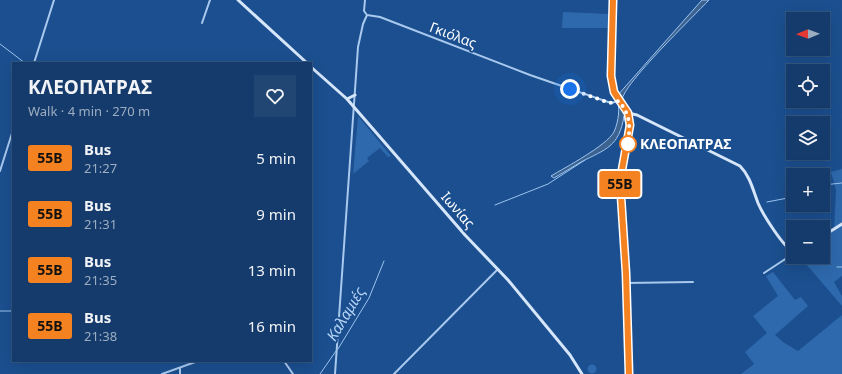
<!DOCTYPE html>
<meta charset="utf-8">
<style>
:root{--surface:#143b6b;--page:#214673;--text:#f1f3f6;--muted:#9dadc1;--line:#33557e}
body{margin:0;font-family:"Noto Sans",sans-serif;background:var(--page);color:var(--text);height:100vh;display:flex;flex-direction:column;font-size:15px;white-space:nowrap}
*{box-sizing:border-box;margin:0}
p{font-size:13px;color:var(--muted)}
.icon{flex:none;width:22px;height:22px;fill:none;stroke:currentColor;stroke-width:2;stroke-linecap:round;stroke-linejoin:round}
.map{position:relative;flex:1;overflow:hidden}
.details{position:absolute;left:12px;top:62px;width:300px;height:300px;display:flex;flex-direction:column;background:var(--surface);border-radius:0px;box-shadow:0 4px 16px #0002,0 0 0 1px var(--line)}
.details>*{flex:none}
.badge{padding:0 8px;border-radius:3px;font-size:14px;line-height:26px}
.needle{width:26px;rotate:269deg}
.fabs{position:absolute;left:786px;top:12px;display:grid;gap:8px}
.fabs a{display:grid;place-items:center;width:44px;height:44px;border-radius:0px;background:var(--surface);box-shadow:0 4px 16px #0002,0 0 0 1px var(--line);font-size:20px}
.you{position:absolute;width:20px;height:20px;margin:-10px;border:3px solid #fff;border-radius:50%;background:#1a73e8;box-shadow:0 0 0 6px #1a73e833}
.map>.badge{position:absolute;translate:-50% -50%;box-shadow:0 0 0 2px #fff}
.round{display:grid;place-items:center;flex:none;width:42px;height:42px;border-radius:0px;background:var(--page)}
.overview{display:flex;align-items:center;justify-content:space-between;height:68px;padding:0 16px}
h1{font-size:19px;font-weight:700;line-height:30px}
ul{padding:0;list-style:none}
li{display:flex;align-items:center;gap:12px;height:56px;padding:0 16px}
li div{flex:1}
li b{display:block;font-size:15px}
li em{font-style:normal}
li .badge{min-width:44px;font-weight:700;text-align:center}
.map>svg:first-child{display:block}
.green{fill:#2e69ad}
.water{fill:#3c6290;stroke:#9cc4f0}
.lines{fill:none;stroke-linecap:round;stroke-linejoin:round}
.stream{stroke:#9cc4f0;stroke-width:1}
.street{stroke:#a9c9ee;stroke-width:2}
.secondary{stroke:#d6e6fa;stroke-width:3}
.line-casing{stroke:#fff;stroke-width:9}
.line{stroke:#f58220;stroke-width:6}
.walk{stroke:#fff;stroke-width:4;stroke-dasharray:0 7.2}
.stop-dot{fill:#fff;stroke:#f58220;stroke-width:2}
.labels{text-anchor:middle;stroke-width:4;stroke-linejoin:round;paint-order:stroke}
.street-label{font-size:14px;fill:#fff;stroke:#1b4f8f}
.stop-label{font-size:14px;font-weight:bold;fill:#fff;stroke:#1b4f8f;text-anchor:start}
.water-label{font-size:15px;font-style:italic;fill:#b5d3f5;stroke:#1b4f8f}
</style>
<div class="map">
<svg width="842" height="374" viewBox="0 0 842 374">
<rect width="100%" height="100%" fill="#1b4f8f"/>
<path class="green" d="M563 12 609 14V28H562Z
M358 116 391 156 388 157 380 148 367 158 369 161 353 174Z
M842 169V276L834 282 842 296V306L800 257H823V238L834 231 836 190 831 172Z
M773 272 795 300 801 297 808 306 775 335 783 342 798 351 842 315V374H741L754 364 745 352 767 333 753 316 778 296 766 276Z
M587.5 369a4.5 4.5 0 1 1 9 0a4.5 4.5 0 1 1-9 0Z"/>
<path class="water" d="M702 0H709C694 16 623 84 622 100 621 111 629 118 628 129L627 130 624 116C619 147 606 149 581 162 572 167 563 173 554 178L551 176C566 167 606 146 614 132 619 120 620 108 617 96Z"/>
<g class="lines">
<path class="stream" d="M0 44 25 63
M823 185 842 183
M767 202 793 197
M495 205 548 184 585 160
M837 267H842
M0 311H13
M338 349 369 298 384 261
M320 374 336 351"/>
<path class="street" d="M365 0 364 11 367 15
M202 23 210 0
M34 63 54 0
M0 171 13 130
M764 273 793 254
M626 283 693 282
M311 318V317
M284 361 293 374
M162 374 198 361
M180 374V368
M335 374 358 47 363 24 367 15 380 17 530 75 611 103 619 101
M394 374 498 269"/>
<path class="secondary" d="M238 0 307 63
M613 0 611 76 615 95 628 113 630 125 620 181 626 273 629 374
M311 67 347 99 465 235 508 280 570 355 582 374
M347 99 355 95
M628 113 637 115 740 166C750 176 753 190 758 203 763 215 783 246 793 252
M823 236 842 224"/>
</g>
<g class="lines">
<g class="line-casing">
<path id="line" d="M613 0 611 76 614 92 628 113 630 125 620 181 626 273 629 374"/>
</g>
<use href="#line" class="line"/>
<path class="walk" d="M570 89 610 103 619 101C631 116 630 126 628 144"/>
</g>
<circle class="stop-dot" cx="628" cy="144" r="8"/>
<g class="labels">
<g class="street-label">
<text transform="translate(453 35) rotate(21)" y="5">Γκιόλας</text>
<text transform="translate(458 210) rotate(49)" y="5">Ιωνίας</text>
</g>
<g class="stop-label">
<text x="640" y="149">ΚΛΕΟΠΑΤΡΑΣ</text>
</g>
<g class="water-label">
<text transform="translate(346 314) rotate(-59)" y="5">Καλαμιές</text>
</g>
</g>
</svg>
<div class="fabs">
<a><svg class="needle" viewBox="-14 -14 28 28"><path d="M0-13l5 13h-10z" fill="#e53935"/><path d="M0 13l5-13h-10z" fill="#9dadc1"/></svg></a>
<a><svg class="icon" aria-label="locate" viewBox="0 0 24 24"><circle cx="12" cy="12" r="6"/><path d="M12 2v4M12 18v4M2 12h4M18 12h4"/></svg></a>
<a><svg class="icon" aria-label="layers" viewBox="0 0 24 24"><path d="M12 4l9 5-9 5-9-5zM3 14l9 5 9-5"/></svg></a>
<a>+</a>
<a>−</a>
</div>
<div class="you" style="left:570px;top:89px"></div>
<b class="badge" style="left:620px;top:184px;background:#f58220;color:#111">55Β</b>
<section class="details">
<div class="overview"><div><h1>ΚΛΕΟΠΑΤΡΑΣ</h1><p>Walk · 4 min · 270 m</p></div><a class="round"><svg class="icon" aria-label="heart" viewBox="0 0 24 24"><path d="M12 20l-8-8c-3-5 5-10 8-4 3-6 11-1 8 4z"/></svg></a></div>
<ul>
<li><span class="badge" style="background:#f58220;color:#111">55Β</span><div><b>Bus</b><p>21:27</p></div><em>5 min</em></li>
<li><span class="badge" style="background:#f58220;color:#111">55Β</span><div><b>Bus</b><p>21:31</p></div><em>9 min</em></li>
<li><span class="badge" style="background:#f58220;color:#111">55Β</span><div><b>Bus</b><p>21:35</p></div><em>13 min</em></li>
<li><span class="badge" style="background:#f58220;color:#111">55Β</span><div><b>Bus</b><p>21:38</p></div><em>16 min</em></li>
</ul>
</section>
</div>
